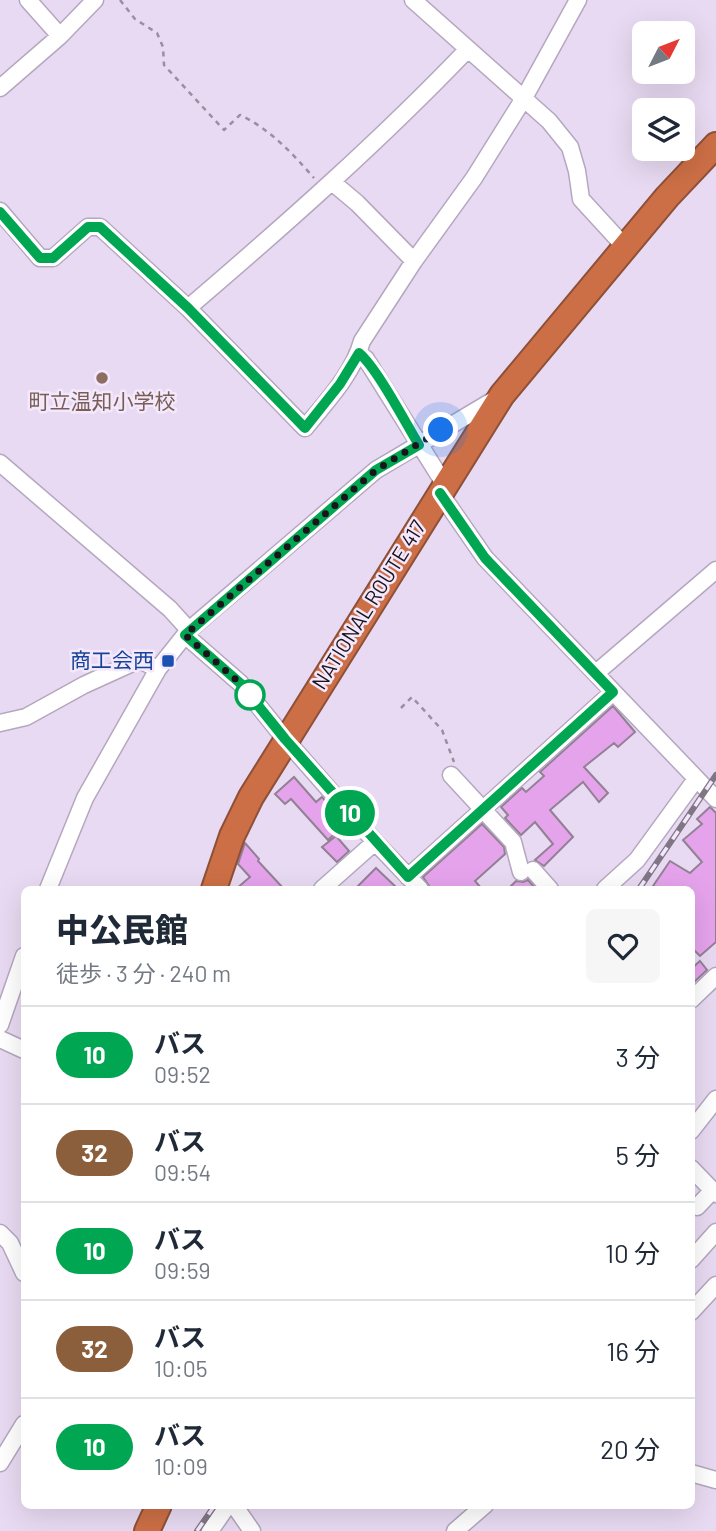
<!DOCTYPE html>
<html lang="ja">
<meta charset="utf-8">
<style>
:root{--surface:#fff;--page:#f6f6f7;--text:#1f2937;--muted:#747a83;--line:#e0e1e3}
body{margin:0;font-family:Barlow,"Noto Sans JP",sans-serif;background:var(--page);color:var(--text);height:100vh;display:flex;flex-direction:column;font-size:26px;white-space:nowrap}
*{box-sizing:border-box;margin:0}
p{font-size:23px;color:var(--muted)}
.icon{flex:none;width:38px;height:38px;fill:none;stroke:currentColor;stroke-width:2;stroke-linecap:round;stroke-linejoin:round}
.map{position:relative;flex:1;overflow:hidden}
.details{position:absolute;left:21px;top:886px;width:674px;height:623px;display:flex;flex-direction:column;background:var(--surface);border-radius:10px;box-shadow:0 7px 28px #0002}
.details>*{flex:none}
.badge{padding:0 14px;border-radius:23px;font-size:24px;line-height:46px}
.needle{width:46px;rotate:48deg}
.buttons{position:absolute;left:632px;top:21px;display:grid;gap:14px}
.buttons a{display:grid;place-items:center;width:63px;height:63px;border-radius:10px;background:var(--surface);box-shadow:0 7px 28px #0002;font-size:35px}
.you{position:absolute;width:35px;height:35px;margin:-18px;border:5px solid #fff;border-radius:50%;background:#1a73e8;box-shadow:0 0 0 10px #1a73e833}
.map>.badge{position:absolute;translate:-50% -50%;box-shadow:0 0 0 4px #fff}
.round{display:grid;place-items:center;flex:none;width:74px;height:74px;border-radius:10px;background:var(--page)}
.headline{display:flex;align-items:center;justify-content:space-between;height:119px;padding:0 35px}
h1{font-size:33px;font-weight:800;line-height:52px}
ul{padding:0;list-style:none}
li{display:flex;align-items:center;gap:21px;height:98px;padding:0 35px;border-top:2px solid var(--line)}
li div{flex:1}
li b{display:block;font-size:26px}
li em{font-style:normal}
li .badge{min-width:77px;font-weight:700;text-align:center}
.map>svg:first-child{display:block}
.building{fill:#e5a3ec;stroke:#928094;stroke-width:2}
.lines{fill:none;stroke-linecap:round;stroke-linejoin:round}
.minor-casing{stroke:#b4a7be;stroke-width:19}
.highway-casing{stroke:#8e5038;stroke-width:28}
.path{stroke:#998fa1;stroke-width:2.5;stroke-dasharray:5 5;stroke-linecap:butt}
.minor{stroke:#fff;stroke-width:16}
.highway{stroke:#cc6f46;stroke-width:24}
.rail-casing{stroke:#807686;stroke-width:6}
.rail{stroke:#f4e8fc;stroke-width:3.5;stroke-dasharray:10;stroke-linecap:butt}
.line-casing{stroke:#fff;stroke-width:16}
.line{stroke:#00a651;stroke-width:10}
.walk{stroke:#1a151d;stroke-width:7;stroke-dasharray:0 12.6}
.education-dot{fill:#8d6e63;stroke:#f4e8fc;stroke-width:2.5}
.transit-dot{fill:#1a4fb4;stroke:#f4e8fc;stroke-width:2.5}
.stop-dot{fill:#fff;stroke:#00a651;stroke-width:3.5}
.labels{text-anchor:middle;stroke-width:5;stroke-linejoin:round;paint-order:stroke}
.education-label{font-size:21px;fill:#785e54;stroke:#f4e8fc}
.street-label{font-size:21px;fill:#1a151d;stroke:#f4e8fc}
.transit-label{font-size:21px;fill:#164399;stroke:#f4e8fc;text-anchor:end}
</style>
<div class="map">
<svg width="716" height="1531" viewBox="0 0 716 1531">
<rect width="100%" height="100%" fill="#e8daf2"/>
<path class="building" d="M613 706 635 732 618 747 614 743 584 767 608 793 599 802 583 782 550 810 573 837 544 866 535 860 553 844 535 822 521 835 505 818 508 815 501 807 522 788 526 792 544 776 540 772Z
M294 777 316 802 322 797 342 820 338 824 341 828 328 840 291 799 285 804 275 794Z
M710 807 716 813V942L700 956 691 947V889H651L670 861 690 873 702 862 683 840 702 824 697 819Z
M482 824 504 847 505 854 475 881 482 889H431L423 877Z
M336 836 349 851 337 862 322 847Z
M245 843 259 859 258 861 284 889H236L250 877 238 864Z
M376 868 398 889H355Z
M528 880 536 889H508L516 881 523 882Z
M700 961 707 970 691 985V969Z"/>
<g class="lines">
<g class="minor-casing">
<path id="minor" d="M28 0 60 36
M413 0 549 121 570 147 577 171 581 199 625 247
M0 88 60 36 95 0
M332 182 357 203 414 261
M0 211 40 258H53L88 227H100L188 308 305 428C326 402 353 374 362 341L414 261 474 178 524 98 578 0
M188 308C285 225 380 141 468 49
M359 353 366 359 445 485
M0 463 170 609 189 630
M440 493 485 558 716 799
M185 635 240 683 285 739 375 842 420 889
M596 673 716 570
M0 723 26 717 84 685 139 660 158 669
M451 775 513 842 521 872
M533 870 550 889
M408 877 613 692
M48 889 85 798 158 669 189 630 376 470 497 398
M322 889 375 842
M605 889 637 860 696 779
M691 1000 716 976
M0 1025 24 956
M0 1039 24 1050
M691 1131 716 1099
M691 1168 716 1194
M697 1207 713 1190
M0 1233 10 1243 24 1273
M691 1260 716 1232
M691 1312 716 1285
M0 1463 24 1424
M691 1473 716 1480
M234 1505 252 1531
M210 1531 228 1505
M455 1531 485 1505"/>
</g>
<g class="highway-casing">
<path id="highway" d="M214 889 232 836 251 797 502 395 667 197 716 145
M147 1531 159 1505"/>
</g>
<path class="path" d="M120 0 135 19 157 33 163 47 164 65 224 130 240 115C270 129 292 153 314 178
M401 708 412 697 442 730 454 762"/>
<use href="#minor" class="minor"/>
<use href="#highway" class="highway"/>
<g class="rail-casing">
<path id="rail" d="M639 889 716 775
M197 1531 215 1505"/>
</g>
<use href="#rail" class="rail"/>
</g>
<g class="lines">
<g class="line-casing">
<path id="line" d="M0 212 40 258H53L88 227H100L188 308 305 428 340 384 359 353C377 368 405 422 419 445L376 470 185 635 240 683 285 739 408 877 613 692 485 558 440 493"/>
</g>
<use href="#line" class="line"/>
<path class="walk" d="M250 695 255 701 240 683 185 635 376 470 441 430"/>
</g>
<circle class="education-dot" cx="102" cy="378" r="7"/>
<rect class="transit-dot" x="161" y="654" width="14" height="14" rx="3.5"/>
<circle class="stop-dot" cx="250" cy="695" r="14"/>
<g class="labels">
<g class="education-label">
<text x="102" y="409">町立温知小学校</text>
</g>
<g class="street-label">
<text transform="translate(369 605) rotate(-58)" y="7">NATIONAL ROUTE 417</text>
</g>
<g class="transit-label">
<text x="154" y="668">商工会西</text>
</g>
</g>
</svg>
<div class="buttons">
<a><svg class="needle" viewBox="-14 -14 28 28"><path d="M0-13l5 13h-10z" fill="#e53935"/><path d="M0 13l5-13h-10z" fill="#747a83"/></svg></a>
<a><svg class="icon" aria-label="layers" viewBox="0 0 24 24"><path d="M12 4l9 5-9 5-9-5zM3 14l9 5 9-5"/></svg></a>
</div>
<div class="you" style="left:441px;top:430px"></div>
<b class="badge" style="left:350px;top:813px;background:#00a651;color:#fff">10</b>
<section class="details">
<div class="headline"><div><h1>中公民館</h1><p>徒歩 · 3 分 · 240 m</p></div><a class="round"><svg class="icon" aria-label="heart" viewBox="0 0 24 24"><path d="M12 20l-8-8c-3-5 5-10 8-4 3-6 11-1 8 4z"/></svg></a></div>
<ul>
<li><span class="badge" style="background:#00a651;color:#fff">10</span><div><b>バス</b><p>09:52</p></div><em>3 分</em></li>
<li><span class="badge" style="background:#8b5e3c;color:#fff">32</span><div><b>バス</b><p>09:54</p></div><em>5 分</em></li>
<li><span class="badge" style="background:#00a651;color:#fff">10</span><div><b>バス</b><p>09:59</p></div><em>10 分</em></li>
<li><span class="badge" style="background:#8b5e3c;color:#fff">32</span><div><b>バス</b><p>10:05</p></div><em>16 分</em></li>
<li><span class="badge" style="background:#00a651;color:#fff">10</span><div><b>バス</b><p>10:09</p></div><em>20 分</em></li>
</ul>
</section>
</div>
